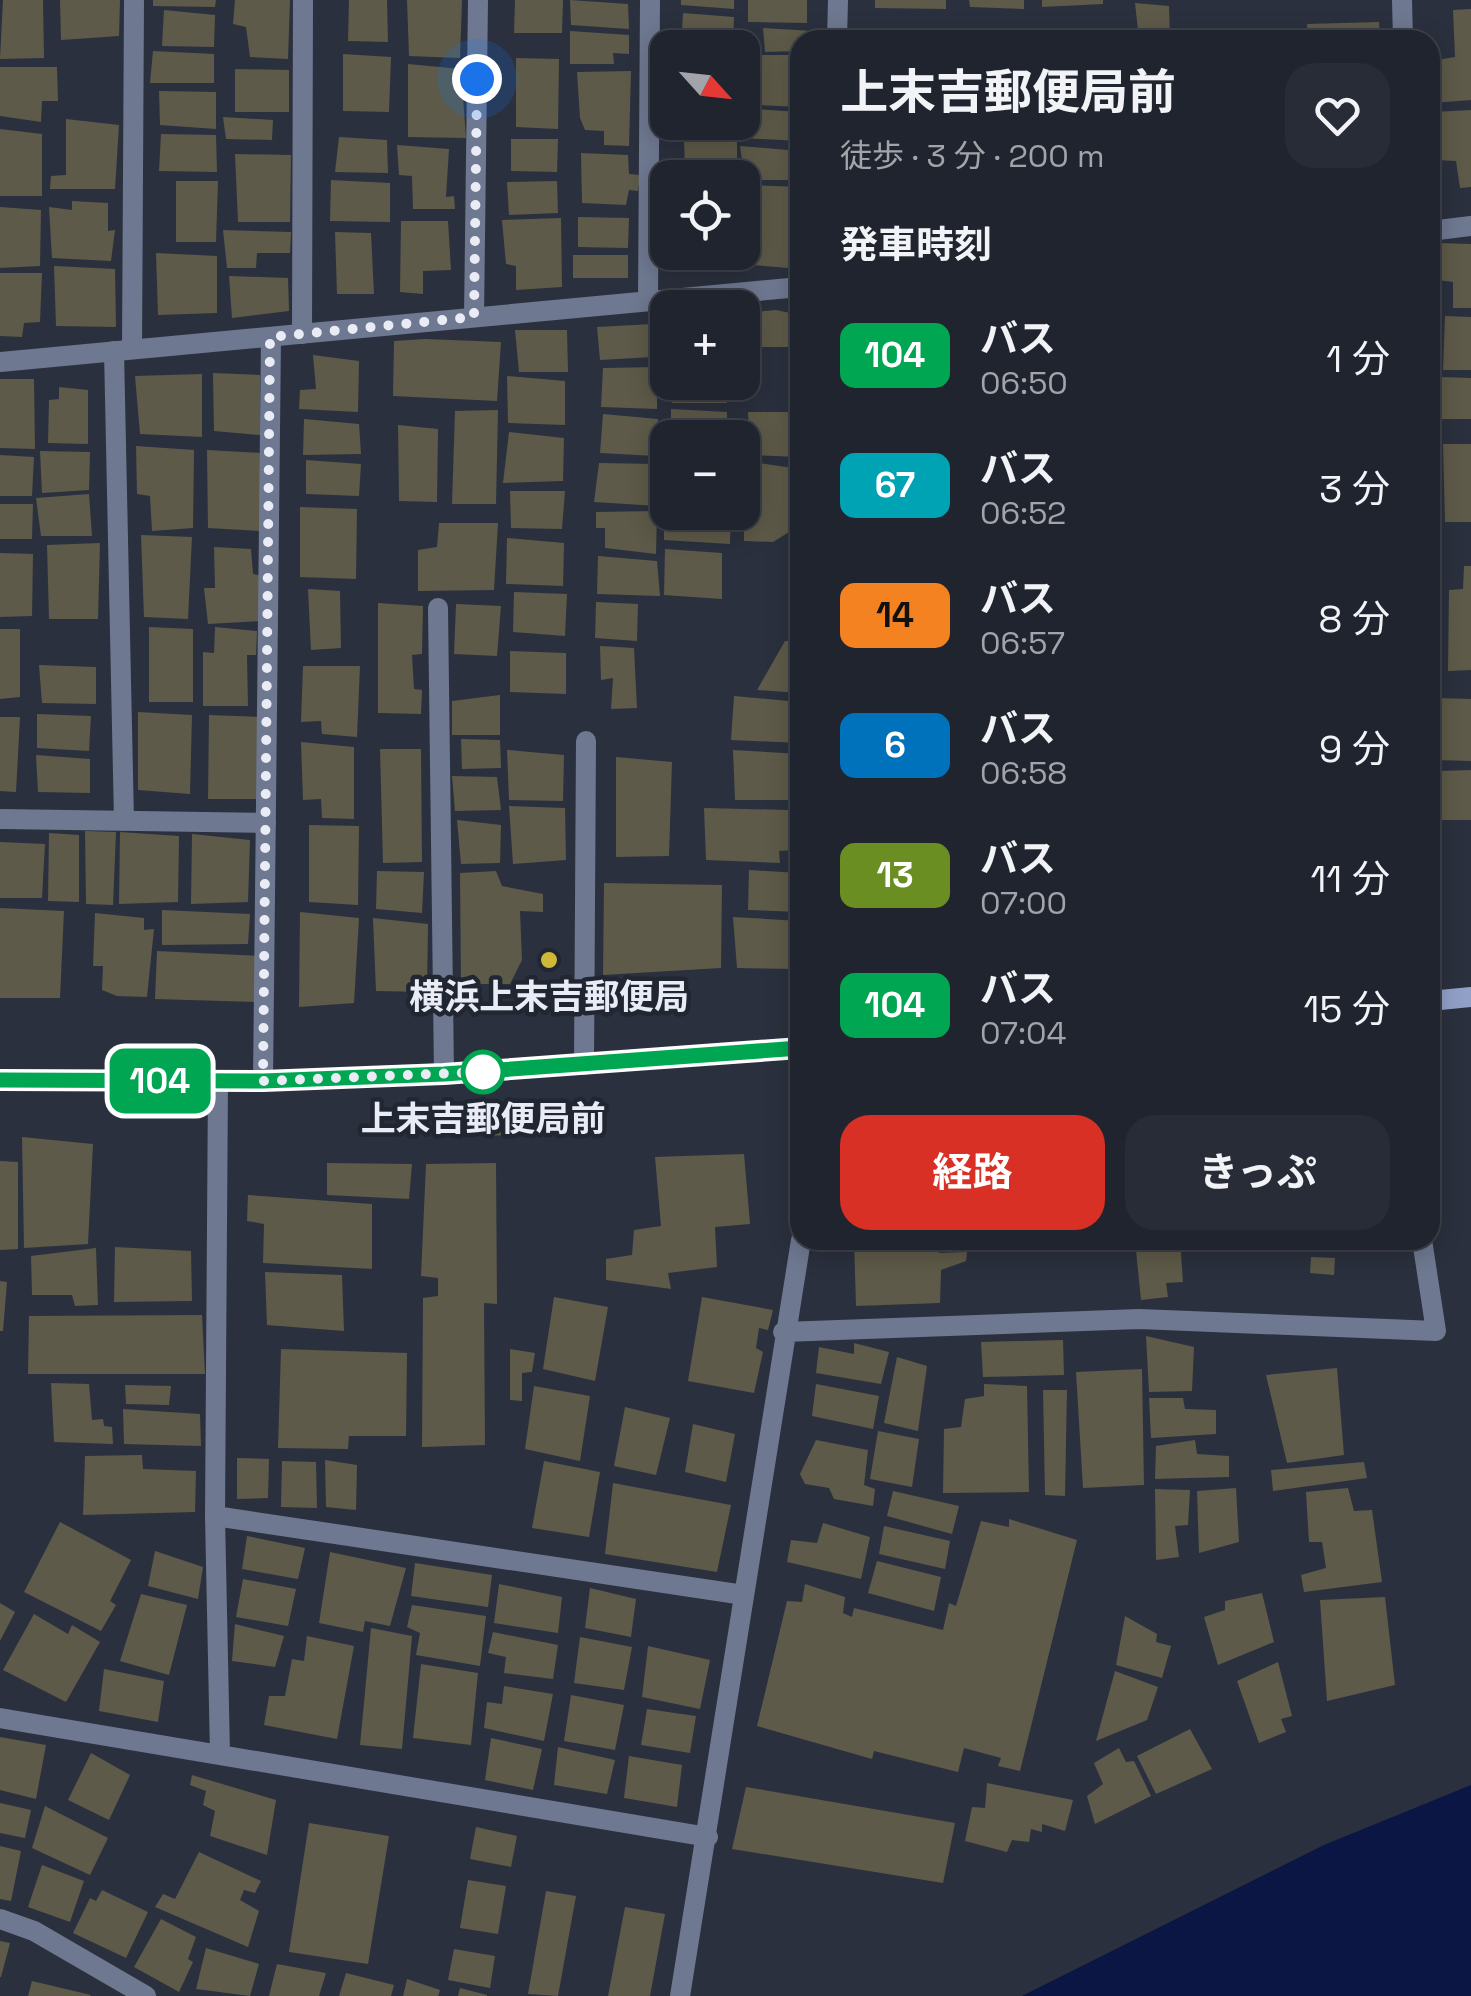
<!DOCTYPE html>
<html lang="ja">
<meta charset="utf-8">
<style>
:root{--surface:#20242e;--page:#282c36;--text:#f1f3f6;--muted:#a2a4aa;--line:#3d414a;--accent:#d93025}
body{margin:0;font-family:"Space Grotesk","Noto Sans JP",sans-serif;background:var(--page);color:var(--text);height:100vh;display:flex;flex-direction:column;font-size:38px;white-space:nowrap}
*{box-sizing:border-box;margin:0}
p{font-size:32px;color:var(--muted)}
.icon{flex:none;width:55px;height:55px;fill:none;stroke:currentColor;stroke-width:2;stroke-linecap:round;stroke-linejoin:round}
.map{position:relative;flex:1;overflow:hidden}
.side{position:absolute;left:790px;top:30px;width:650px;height:1220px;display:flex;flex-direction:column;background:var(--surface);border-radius:30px;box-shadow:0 5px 25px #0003,0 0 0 2px var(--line)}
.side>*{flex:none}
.badge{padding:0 20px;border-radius:15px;font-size:35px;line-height:65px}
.needle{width:65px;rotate:117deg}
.tools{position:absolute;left:650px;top:30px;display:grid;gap:20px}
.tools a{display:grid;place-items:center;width:110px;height:110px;border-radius:20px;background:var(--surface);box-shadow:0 5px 25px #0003,0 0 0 2px var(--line);font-size:50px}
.you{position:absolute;width:50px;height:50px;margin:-25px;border:8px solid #fff;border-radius:50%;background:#1a73e8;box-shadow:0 0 0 15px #1a73e833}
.map>.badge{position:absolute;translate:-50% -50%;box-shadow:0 0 0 5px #fff}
h2{padding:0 50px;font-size:38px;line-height:90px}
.round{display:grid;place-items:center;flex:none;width:105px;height:105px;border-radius:30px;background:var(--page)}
.head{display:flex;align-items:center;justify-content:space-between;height:170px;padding:0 50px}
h1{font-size:48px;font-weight:700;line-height:75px}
.action{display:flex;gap:20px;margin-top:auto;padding:20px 50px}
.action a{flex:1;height:115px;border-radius:30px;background:var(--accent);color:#fff;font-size:40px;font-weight:700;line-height:115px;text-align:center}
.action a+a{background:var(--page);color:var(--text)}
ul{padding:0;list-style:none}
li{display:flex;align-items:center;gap:30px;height:130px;padding:0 50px}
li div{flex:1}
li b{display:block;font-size:38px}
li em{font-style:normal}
li .badge{min-width:110px;font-weight:700;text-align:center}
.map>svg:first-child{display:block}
.water{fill:#0b1644}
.building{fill:#5d5a49}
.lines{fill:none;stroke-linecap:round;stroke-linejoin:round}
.lane{stroke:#6e7890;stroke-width:20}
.street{stroke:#6e7890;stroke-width:20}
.secondary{stroke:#91a0c6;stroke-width:20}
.line-casing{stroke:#fff;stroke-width:22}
.line{stroke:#00a651;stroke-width:15}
.walk{stroke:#e9ecf5;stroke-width:10;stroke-dasharray:0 18}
.poi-dot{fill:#cfb837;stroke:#212633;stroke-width:4}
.stop-dot{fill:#fff;stroke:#00a651;stroke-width:5}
.labels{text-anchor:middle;stroke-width:9;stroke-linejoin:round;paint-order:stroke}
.poi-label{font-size:35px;font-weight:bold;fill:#e9ecf5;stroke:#212633}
.stop-label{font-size:35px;font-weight:bold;fill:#e9ecf5;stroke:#212633}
</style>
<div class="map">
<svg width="1471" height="1996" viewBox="0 0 1471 1996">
<rect width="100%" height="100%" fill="#2b303e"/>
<path class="water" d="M1471 1785V1996H1022L1324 1845Z"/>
<path class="building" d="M3 0H43L44 58 0 59Z
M60 0H120L119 36 61 40Z
M153 0H216L215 7 153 6Z
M235 0H290L288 59 250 57 246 27 233 24Z
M349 0H387L388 42 348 41Z
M407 0H462L460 58 409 56Z
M515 0H563L562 33H514Z
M570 0 628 4 629 29 571 25Z
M681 0H734V9L681 5Z
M748 0H807V23L748 22Z
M875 0H946V9L875 8Z
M969 0H1024V9L970 7Z
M1042 0H1103V4L1042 7Z
M1135 3 1169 6 1170 40 1139 39Z
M1471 9V100L1432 103 1430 61 1455 57 1453 10Z
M164 10 215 15 214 47 162 46Z
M683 13 734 17 733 48H681Z
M1379 22 1380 40H1308L1307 24Z
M763 28 813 31 814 40H800V51L765 52Z
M570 31 629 35V54L613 53 614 64H570Z
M153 51 214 54V83H150Z
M343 54 391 57 389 112 343 111Z
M760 55H800V107L759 105Z
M516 58 559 59 558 129 516 127Z
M408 64 461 69 466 138 408 137Z
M0 67H57L58 101H42L41 122 0 116Z
M235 69 289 70V112H235Z
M631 71 629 146 604 145V131L585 130 580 118 577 72Z
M159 91 216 92V129L160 125Z
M742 108 800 112V141L741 138Z
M1471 110V187L1460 188 1456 161 1435 160 1432 112Z
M223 117 273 120 272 140 226 139Z
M66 119 119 125 115 189H50L51 176 66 175Z
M697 122H730L731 130H698Z
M0 129 42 134V196H0Z
M161 134 216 135 217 172 159 171Z
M339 137 387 140 388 173 335 172Z
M737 138V166L685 167 684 139Z
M511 139H558L557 172 511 171Z
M397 145 449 149 446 197 454 196 455 209H413L412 176 399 175Z
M740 146 800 151V180H745Z
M581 153 628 155 629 174 640 175 638 191 629 190 626 205 582 203Z
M235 154 291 155 290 222H238Z
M735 173V178H686V174Z
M331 180 390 183V222L330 221Z
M176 181H218L216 242H176Z
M557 181 558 213 509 215 507 182Z
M748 185 800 187 799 269 753 265Z
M72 201 108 203V231L115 230 111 261 52 258 49 207 72 210Z
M0 207 41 210 40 266 0 268Z
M578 217 629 218 628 248 578 247Z
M561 218 562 287 516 290V266L506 264 502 220Z
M401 221H448L451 270 423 271V294L400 292Z
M223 230 291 232 290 253H257L256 268H227Z
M335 232 371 233 374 294H337Z
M1439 243 1471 244V308H1453V282L1438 280Z
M681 252H730V267L681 270Z
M156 253 217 256V313L158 315Z
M573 255H628V278H573Z
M54 266 115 269 116 327 56 326Z
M0 273H42L40 322 24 323 22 337 0 336Z
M229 276 288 278 289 311 232 318Z
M776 310 800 315V347H751L745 313Z
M1445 316 1471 317V370H1443Z
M652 324V357L600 360 597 327Z
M515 330H567L568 372H519Z
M425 339 501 342 497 401 393 396 394 341Z
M313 355 359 361 358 412 299 409 300 390 316 389Z
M657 367V409L601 407 603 368Z
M213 373 260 375V435L214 431Z
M202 374V437L140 434 135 376Z
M507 376 565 381V425L508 423Z
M1442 377 1471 378V419H1441Z
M0 379H34L35 449 0 448Z
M671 382H726L727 403H672Z
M59 387 88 390V444L48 443 49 400 59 399Z
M671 409 727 412V438H671Z
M498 410 496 504H452L455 411Z
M748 412H800V457L750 455Z
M603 414 658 419 655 456 600 453Z
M304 419 359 424 361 454 303 455Z
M398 425 438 429 437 502 399 501Z
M509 432 564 438 563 481 503 483Z
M1443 444H1471V522H1445Z
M136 446 194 450 193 528 152 531 150 496 137 494Z
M207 450 261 453 260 531 208 528Z
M40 451 90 452 89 490 42 493Z
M0 455 34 457 32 496H0Z
M306 460 361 464 359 496 306 494Z
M744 461 800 469V513L788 512 789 532 773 542 744 541Z
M599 463 656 464 658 506 594 502Z
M510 491H565L562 529 511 528Z
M89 494 92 536H41L36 498Z
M0 504H33L32 539H0Z
M300 507 357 509 356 579 300 577Z
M657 511 656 554 605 548V528H596V512Z
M664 512H731L730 544 664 540Z
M439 523H498L494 590 418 591V550L437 547Z
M141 535 192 537 188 619 144 617Z
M507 538 564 543 563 586 506 584Z
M100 543 98 619H49L47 545Z
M214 547 251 549 253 574 263 576 261 621 208 624 204 588H215Z
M665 549 722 553V599L664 595Z
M0 553 33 554 32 616 0 617Z
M598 556 657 561 660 596 597 594Z
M1464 566H1471V670L1448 671 1449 590 1463 589Z
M308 589 340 591 341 648 311 650Z
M514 592 567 594 565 636 513 632Z
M596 602 638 604 637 641 595 638Z
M378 603 423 606 422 654 412 655 414 689 422 690 421 714 378 713Z
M456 604 501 606 497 656 454 654Z
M149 627 193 629V702H149Z
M215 627 257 631 256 655H247L248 706H203V652L214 653Z
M0 629H20V697L0 699Z
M785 641H800V693L757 690Z
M600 646 634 648 637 708 611 709 613 678 601 680Z
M510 651 566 653V694L510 692Z
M39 665 96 667V704L42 703Z
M303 666H360L357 737 322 734 321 721 301 722Z
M500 695V735H452V701Z
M734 696 800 702V743L731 740Z
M1435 698 1471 699V761L1434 760Z
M138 712 192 715 190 794 138 790Z
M37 714 91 716 89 751 37 748Z
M209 715 260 717 258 799H208Z
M0 717H20L16 792 0 791Z
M461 739 500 740 501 768 462 769Z
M301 742 354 747V819L322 818 321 799 303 800Z
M380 749H421L422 862 383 863Z
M507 750 564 755 563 801 509 800Z
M733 750 800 754V800H735Z
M36 755 90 759V793L38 792Z
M616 757 672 762 669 856 616 857Z
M1471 770V820H1442L1439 771Z
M452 776 497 777 501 810 455 811Z
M509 806 565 808 566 860 513 864Z
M704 808 789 810 793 850 779 851 780 863 706 860Z
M457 820 501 825 500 863 461 864Z
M309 825 359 826 358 905 309 902Z
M85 831 116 832 113 905 86 904Z
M120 832 179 836 178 902 119 904Z
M49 833 79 835V902L48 901Z
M192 834 250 840 248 902 191 904Z
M0 842 45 844 42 898H0Z
M749 870 800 873V912L748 910Z
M377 871 424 872 422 913 376 909Z
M496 871 502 886 543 894V912L520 911 522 960 510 984H461L460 873Z
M604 883 722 885 721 968 603 975Z
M0 908 64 911 60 998H0Z
M162 910 250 914 248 944 162 945Z
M300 912 359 918 354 1003 299 1007Z
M95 913 144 918V930L154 929 147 997 117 996 102 990 103 966H93Z
M733 917 800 921V969L737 968Z
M373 918 428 924 427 992 376 991Z
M157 951 259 956 258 1002 155 999Z
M509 1122V1135L479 1136V1123Z
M22 1137 93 1144 88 1244 24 1248Z
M744 1154 750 1224 715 1227 717 1267 668 1273 671 1289 606 1280V1259L632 1255 634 1230 661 1226 655 1157Z
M0 1161 18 1162V1249L0 1250Z
M327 1163 412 1164 409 1199 327 1195Z
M496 1163 497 1304 484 1303 485 1445 422 1447 423 1298 438 1296V1278L421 1276 426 1164Z
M248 1195 372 1204V1269L263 1263 264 1224 247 1221Z
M854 1240H940L939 1253 967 1252 966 1261 941 1270 940 1303 856 1306Z
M1135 1240H1180L1183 1282 1166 1283 1168 1297 1141 1300Z
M115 1247 191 1251 192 1301 114 1302Z
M96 1248 98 1305 75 1306 72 1295H32L31 1256Z
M1311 1257 1335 1258 1334 1275 1310 1273Z
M265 1272 342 1275 344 1331 267 1325Z
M0 1281 7 1282 3 1331H0Z
M554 1297 608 1307 595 1381 543 1369Z
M702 1297 773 1310 768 1330 759 1328 756 1348 763 1352 754 1393 688 1381Z
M202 1315 205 1374H28L29 1316Z
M1146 1336 1194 1347 1192 1391 1149 1392Z
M1063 1340 1064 1375 983 1377 981 1342Z
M854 1343 889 1352 881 1384 816 1373 819 1347 854 1354Z
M281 1349 407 1353 406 1436H349L348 1449 278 1448Z
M510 1349 535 1353 532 1372 522 1373V1401L510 1400Z
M897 1357 927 1366 918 1431 884 1423Z
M1337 1368 1344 1455 1287 1463 1266 1375Z
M1142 1369 1144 1485 1083 1488 1076 1372Z
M51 1383 89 1384 92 1420 103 1419 104 1426 112 1427 113 1444 54 1442Z
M816 1384 879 1396 873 1429 812 1416Z
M984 1384 1027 1386 1029 1492 943 1493 944 1429 961 1427 965 1399 984 1396Z
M125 1385 171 1386 169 1405 126 1404Z
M534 1386 590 1396 580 1461 525 1449Z
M1043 1390H1067L1065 1496 1045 1495Z
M1149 1398H1183L1185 1409 1216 1410V1434L1151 1438Z
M625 1407 670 1418 656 1475 614 1466Z
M123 1409 200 1414 201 1446 124 1444Z
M693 1424 735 1434 726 1482 685 1472Z
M878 1431 919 1439 912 1487 870 1479Z
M816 1440 868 1450 864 1485 875 1489 873 1506 834 1499 829 1488 805 1484 800 1474Z
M1195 1440 1197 1454 1229 1456V1477L1155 1479 1156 1446Z
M142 1455 143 1469 196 1471 195 1512 83 1515 85 1456Z
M237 1458 269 1459 268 1498 237 1499Z
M325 1460 357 1465 356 1510 326 1507Z
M282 1461 316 1462 317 1508 281 1507Z
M544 1461 600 1472 589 1537 532 1528Z
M1364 1462 1367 1478 1273 1491 1271 1470Z
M613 1483 731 1505 717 1572 605 1554Z
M1236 1488 1239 1542 1199 1553 1197 1491Z
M1348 1488 1354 1511 1372 1510 1382 1582 1304 1592 1301 1575 1326 1568 1322 1542H1309L1306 1492Z
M1155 1489 1190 1490 1188 1525 1175 1526 1179 1557 1156 1560Z
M893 1491 959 1506 952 1534 887 1516Z
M1009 1519 1077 1540 1020 1771 998 1766 1001 1758 964 1748 958 1772 874 1751 872 1759 757 1726 787 1601 802 1602 805 1584 845 1597 843 1613 852 1617 854 1608 943 1630 949 1603 956 1606 981 1521 1009 1527Z
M60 1522 131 1560 110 1601 116 1605 101 1631 24 1592Z
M823 1523 870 1537 861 1579 787 1562 791 1540 817 1543Z
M884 1526 950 1541 945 1569 879 1554Z
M247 1536 305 1548 298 1579 242 1569Z
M155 1551 203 1567 198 1599 148 1586Z
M330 1552 406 1568 390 1626 365 1621 363 1632 319 1623Z
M877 1561 941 1577 934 1611 868 1593Z
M415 1563 492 1575 488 1607 411 1596Z
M243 1579 296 1589 288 1626 236 1617Z
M499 1584 562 1597 558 1633 494 1623Z
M590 1588 636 1599 631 1637 585 1628Z
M1262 1593 1274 1642 1218 1665 1204 1617 1225 1610V1601Z
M141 1594 187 1605 169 1675 120 1661Z
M1385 1597 1395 1685 1327 1701 1320 1600Z
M0 1603 15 1612 0 1641Z
M412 1605 486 1616 480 1666 416 1655 420 1633 407 1627Z
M34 1614 68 1634 72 1625 100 1642 66 1702 3 1670Z
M1125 1616 1157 1634 1156 1642 1171 1646 1162 1678 1116 1665Z
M235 1624 284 1636 275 1667 232 1661Z
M371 1628 412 1636 402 1749 360 1745Z
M493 1632 558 1645 553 1679 504 1673 506 1657 488 1653Z
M307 1636 354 1646 337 1739 264 1725 269 1696H285L292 1659 304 1661Z
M580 1637 632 1647 624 1690 574 1683Z
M648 1646 710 1660 700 1709 642 1697Z
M1278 1662 1292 1716 1281 1719 1286 1732 1259 1743 1237 1681Z
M421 1664 478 1673 471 1745 413 1738Z
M104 1669 164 1681 158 1722 99 1711Z
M1115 1671 1158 1687 1147 1720 1096 1741Z
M504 1686 553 1694 544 1741 484 1728 487 1702 502 1704Z
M571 1695 624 1705 615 1750 564 1741Z
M647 1709 696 1716 690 1753 641 1745Z
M1190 1729 1212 1769 1156 1794 1137 1756Z
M0 1737 46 1745 36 1799 0 1790Z
M491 1738 542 1749 533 1790 485 1780Z
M558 1747 615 1760 607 1794 554 1785Z
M1119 1748 1126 1762 1134 1761 1151 1796 1095 1824 1087 1796 1103 1784 1094 1763Z
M91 1753 130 1775 109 1820 68 1800Z
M629 1756 682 1765 677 1807 624 1798Z
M192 1775 276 1800 267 1855 210 1836 215 1811 203 1805 206 1791 190 1785Z
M987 1783 1073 1800 1065 1831 1042 1824V1832L1031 1829 1029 1842 1012 1840 1007 1852 965 1841 972 1807 985 1808Z
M746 1787 955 1823 943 1883 732 1849Z
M0 1803 31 1810 25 1838 0 1833Z
M45 1806 108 1838 90 1875 32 1848Z
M309 1823 389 1836 368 1964 289 1952Z
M476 1827 517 1836 511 1867 470 1859Z
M0 1846 21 1851 11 1901 0 1899Z
M199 1852 261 1881 255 1893 244 1890 240 1900 259 1911 248 1947 155 1907 163 1894 175 1899Z
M42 1865 84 1881 70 1922 28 1907Z
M468 1880 506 1886 498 1934 460 1928Z
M102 1890 148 1912 126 1958 73 1933 90 1898 96 1901Z
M546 1891 576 1896 558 1996 528 1994Z
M625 1907 665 1914 650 1996H608Z
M161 1919 196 1937 188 1959 193 1962 179 1992 134 1967Z
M0 1941 10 1943 1 1977H0Z
M206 1948 259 1964 250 1996 196 1989Z
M454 1949 495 1956 490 1988 448 1980Z
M277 1964 326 1973 319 1996H269Z
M346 1973 394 1985 391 1996H339Z
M407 1979 440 1990 438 1996H403Z
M32 1981 91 1995 90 1996H28Z
M460 1988 487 1995V1996H458Z"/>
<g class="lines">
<path class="lane" d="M474 317 478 0
M302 334 303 0
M132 349 134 0
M114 351 124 821
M438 608 444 1074
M0 819 266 823
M218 1081 215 1516 220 1754
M215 1516 744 1595
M0 1919 34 1931 146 1996"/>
<path class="street" d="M1402 0 1403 40
M837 40 838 0
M1430 231 1471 226
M648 301 650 0
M0 362 800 287
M584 1065 586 741
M263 1081 271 337
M783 1332 1139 1319 1436 1331 1422 1240
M0 1718 708 1837
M680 1996 801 1240"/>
<path class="secondary" d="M1430 1001 1471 997
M0 1080 263 1081 444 1074 800 1048"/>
</g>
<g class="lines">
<g class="line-casing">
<path id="line" d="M0 1080 263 1081 444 1074 800 1048"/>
</g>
<use href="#line" class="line"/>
<path class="walk" d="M477 79 474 317 270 337 263 1081 483 1072"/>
</g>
<circle class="poi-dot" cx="549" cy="960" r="10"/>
<circle class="stop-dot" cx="483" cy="1072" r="20"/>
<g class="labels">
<g class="poi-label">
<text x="549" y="1009">横浜上末吉郵便局</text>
</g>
<g class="stop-label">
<text x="483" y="1131">上末吉郵便局前</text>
</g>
</g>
</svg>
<div class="tools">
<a><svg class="needle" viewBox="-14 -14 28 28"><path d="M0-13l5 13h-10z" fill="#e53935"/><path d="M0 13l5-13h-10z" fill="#a2a4aa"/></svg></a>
<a><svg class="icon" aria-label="locate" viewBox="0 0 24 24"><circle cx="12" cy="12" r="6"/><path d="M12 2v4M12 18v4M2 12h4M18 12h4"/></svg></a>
<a>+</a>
<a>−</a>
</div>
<div class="you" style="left:477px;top:79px"></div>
<b class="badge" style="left:160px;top:1081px;background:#00a651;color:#fff">104</b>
<section class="side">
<div class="head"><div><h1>上末吉郵便局前</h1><p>徒歩 · 3 分 · 200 m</p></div><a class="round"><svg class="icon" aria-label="heart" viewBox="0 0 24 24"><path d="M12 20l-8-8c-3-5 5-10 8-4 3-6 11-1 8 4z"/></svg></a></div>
<h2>発車時刻</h2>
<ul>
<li><span class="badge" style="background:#00a651;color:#fff">104</span><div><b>バス</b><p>06:50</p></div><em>1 分</em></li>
<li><span class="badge" style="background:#00a3b4;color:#fff">67</span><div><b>バス</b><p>06:52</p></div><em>3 分</em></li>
<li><span class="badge" style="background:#f58220;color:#111">14</span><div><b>バス</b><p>06:57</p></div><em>8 分</em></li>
<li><span class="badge" style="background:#0072bc;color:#fff">6</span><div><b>バス</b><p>06:58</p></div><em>9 分</em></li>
<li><span class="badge" style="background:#6b8e23;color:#fff">13</span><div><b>バス</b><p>07:00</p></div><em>11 分</em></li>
<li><span class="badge" style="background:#00a651;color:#fff">104</span><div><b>バス</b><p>07:04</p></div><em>15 分</em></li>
</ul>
<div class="action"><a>経路</a><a>きっぷ</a></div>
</section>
</div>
